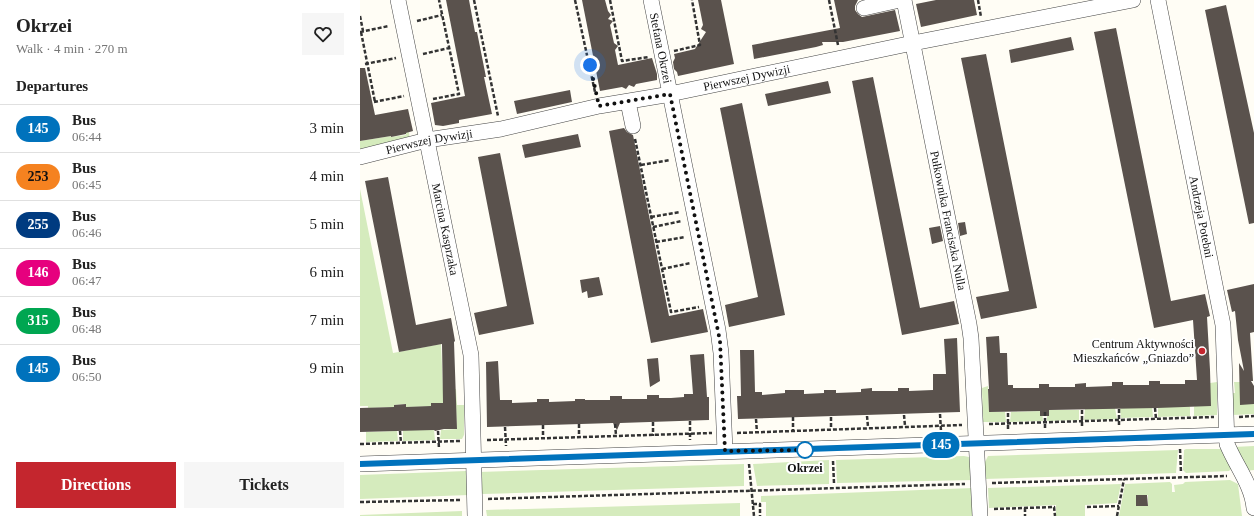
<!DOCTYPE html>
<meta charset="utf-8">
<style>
:root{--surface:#fff;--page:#f6f6f6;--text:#222;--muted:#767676;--line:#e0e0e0;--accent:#c4262e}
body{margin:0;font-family:"Times New Roman",serif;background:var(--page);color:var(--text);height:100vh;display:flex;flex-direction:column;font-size:15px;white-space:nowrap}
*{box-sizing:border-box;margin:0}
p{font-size:13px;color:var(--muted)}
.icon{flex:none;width:22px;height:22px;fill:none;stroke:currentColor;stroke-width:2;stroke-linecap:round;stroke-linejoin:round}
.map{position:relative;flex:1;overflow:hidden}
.details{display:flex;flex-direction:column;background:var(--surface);width:360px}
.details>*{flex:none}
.badge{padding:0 8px;border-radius:13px;font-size:14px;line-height:26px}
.you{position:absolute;width:20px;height:20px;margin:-10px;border:3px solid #fff;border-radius:50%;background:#1a73e8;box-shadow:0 0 0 6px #1a73e833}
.map>.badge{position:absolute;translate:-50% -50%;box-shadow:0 0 0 2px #fff}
h2{padding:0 16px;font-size:15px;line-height:36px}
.round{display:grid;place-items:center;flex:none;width:42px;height:42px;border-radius:0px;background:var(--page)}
.headline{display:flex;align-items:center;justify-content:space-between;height:68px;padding:0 16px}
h1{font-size:19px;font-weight:700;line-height:30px}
.button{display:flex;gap:8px;margin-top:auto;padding:8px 16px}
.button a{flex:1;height:46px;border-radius:0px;background:var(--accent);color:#fff;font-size:16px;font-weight:700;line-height:46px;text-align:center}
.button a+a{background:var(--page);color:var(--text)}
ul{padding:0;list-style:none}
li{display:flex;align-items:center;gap:12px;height:48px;padding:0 16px;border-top:1px solid var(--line)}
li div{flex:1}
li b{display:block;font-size:15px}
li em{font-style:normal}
li .badge{min-width:44px;font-weight:700;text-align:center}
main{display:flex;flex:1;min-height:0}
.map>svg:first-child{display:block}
.green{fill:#d5ebbd;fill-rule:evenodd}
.building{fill:#5a524d}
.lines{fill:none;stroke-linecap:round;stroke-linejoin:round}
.minor-casing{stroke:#444;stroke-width:16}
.path{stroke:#333;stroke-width:2.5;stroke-dasharray:4 2;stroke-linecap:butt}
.minor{stroke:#fff;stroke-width:15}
.line-casing{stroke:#fff;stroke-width:9}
.line{stroke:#0072bc;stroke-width:6}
.walk{stroke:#111;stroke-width:4;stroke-dasharray:0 7.2}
.poi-dot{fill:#c4262e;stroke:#fff;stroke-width:1.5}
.stop-dot{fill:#fff;stroke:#0072bc;stroke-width:2}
.labels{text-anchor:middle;stroke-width:4;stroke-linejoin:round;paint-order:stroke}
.street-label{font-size:12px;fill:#111;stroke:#fff}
.poi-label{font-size:12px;fill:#111;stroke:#fff;text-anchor:end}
.stop-label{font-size:12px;font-weight:bold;fill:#111;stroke:#fff}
</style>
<main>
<section class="details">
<div class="headline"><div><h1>Okrzei</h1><p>Walk · 4 min · 270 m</p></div><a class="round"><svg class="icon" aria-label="heart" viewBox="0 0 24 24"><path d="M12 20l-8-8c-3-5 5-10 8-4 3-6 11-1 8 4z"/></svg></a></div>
<h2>Departures</h2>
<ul>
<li><span class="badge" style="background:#0072bc;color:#fff">145</span><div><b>Bus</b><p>06:44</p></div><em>3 min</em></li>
<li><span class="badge" style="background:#f58220;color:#111">253</span><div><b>Bus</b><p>06:45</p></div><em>4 min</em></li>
<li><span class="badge" style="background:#003b80;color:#fff">255</span><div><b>Bus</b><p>06:46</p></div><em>5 min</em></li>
<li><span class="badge" style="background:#e6007e;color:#fff">146</span><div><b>Bus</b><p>06:47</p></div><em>6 min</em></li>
<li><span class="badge" style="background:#00a651;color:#fff">315</span><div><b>Bus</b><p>06:48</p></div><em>7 min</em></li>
<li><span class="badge" style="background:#0072bc;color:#fff">145</span><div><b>Bus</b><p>06:50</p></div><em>9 min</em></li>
</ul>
<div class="button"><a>Directions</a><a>Tickets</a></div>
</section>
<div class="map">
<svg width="894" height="516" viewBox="0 0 894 516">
<rect width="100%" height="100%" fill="#fffdf5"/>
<path class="green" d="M49 132 50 142 0 153V141L31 136V137L46 135V133Z
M0 189 33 353 81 344 83 389H96L97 405H104V435L102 439H80L81 430 97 429 96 406 46 407 45 404 34 405V407L8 408V406H0Z
M857 382V415L834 416V407L850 383Z
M874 382H880V404H894V414L873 415V393H875Z
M628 386 629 412H645L646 422H623L622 388Z
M829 406 830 407V416L798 417V407Z
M792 407 793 417 761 418 760 409 762 408Z
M755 408 757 419 724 420 725 409Z
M688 410H719V420L687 421V411Z
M682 411 683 421 650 422 651 412Z
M43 430H74L75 440 43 441Z
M37 431 38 441 6 442V432Z
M894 446V470L885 471 873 447Z
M826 449H862L871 469 869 471 826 473 823 470 824 450Z
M818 450 816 473 624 479V464L628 456Z
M604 456 609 457 611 461 613 480 477 483 476 460Z
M469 460V484L397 486 393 464Z
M384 464V486L123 494 120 492 119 472Z
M106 471 109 473V495L0 499V475Z
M870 480 878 484 882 516H759L765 484 810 482 812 484V492H815L814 485 823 484 825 482ZM776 495H788V506H776Z
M761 484 757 503 725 505V516H696V505L629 508 628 488Z
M613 488 614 516H406V502H401V496Z
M380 503V516H127L126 510Z
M102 511V516H0V515Z"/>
<path class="building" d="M86 0H109L115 32H117L126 77H124L132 114 99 120V123L83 126 75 125 71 103 105 96Z
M222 0H245L248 11 251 15 248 19 253 21 250 25 254 43 258 46 255 50 258 65 292 58 297 74V80L276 84 274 87 269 85 266 89 262 87 240 91Z
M338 0H361L374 64 318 76 317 72 314 69 313 62 315 58 314 54 335 49 346 32 341 29 343 25Z
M474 0H498L495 6V10L498 14 502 17 535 10 540 31 483 42H462L463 45 456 47 394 59 392 45 480 28Z
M576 0H614L617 15 561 27 556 4Z
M866 5 894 133V223L889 224 845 10Z
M756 28 811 301 845 294 850 316 847 317 850 370 851 406 797 408 689 410V416H680V411L629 412 628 389H629L626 337 639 336 640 353H647L648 385H653V388H679V384H689V387H715V384L726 383V387L752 386V382H763V385H789V381H800V384H825V380H837L833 320 794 328 734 32Z
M711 37 714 50 651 63 649 50Z
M626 54 677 308 621 319 616 297 649 291 601 58Z
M0 68H5L15 115 48 109 53 131 46 133V134L31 137V136L0 141Z
M513 77 560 308 594 301 599 324 542 335 492 81Z
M468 81 471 93 408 106 405 94Z
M210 90 212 102 157 114 154 101Z
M382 103 425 315 369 327 365 305 398 297 360 108Z
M264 128 267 132 273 135 309 316 343 309 348 332 291 343 249 131Z
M218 134 221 147 165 158 162 145Z
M140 153 174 324 119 335 114 313 147 306 118 157Z
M28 177 56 325 91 318 95 341 94 342 97 429H84L75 431 74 430 0 432V408L34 407V405L46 404V407L71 406V403H83L82 344 39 352 5 181Z
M605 222 607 234 600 236 598 223Z
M580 226 583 241 572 244 569 228Z
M239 277 243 295 228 298 227 291 222 293 220 280Z
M894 284V332L890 333 893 381H891L894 386V404L880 405 879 363 884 371 878 340 875 311 872 312 867 290Z
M597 338 600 412 378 419 377 396H381L380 350H394L395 392H402V395L425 393V390H444V394L464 393V390H476V393L501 392V389L512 388V391H538V388H549V391L573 390V374H586L584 339Z
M344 354 347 397H349V420L260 423 257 430 253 423 127 427 126 362 138 361 140 400H152V403L177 402V399H189V402L215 401V399H225V400H250V396H262V399H287V395H299V398H311L324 397V394H333L330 355Z
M298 358 300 381 290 387 287 359Z
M776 495H787L788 506H776Z"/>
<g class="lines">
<g class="minor-casing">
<g id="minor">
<path id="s1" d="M38 0 111 355 115 516"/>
<path id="s2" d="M291 0 358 330 361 353 365 451"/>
<path id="s3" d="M544 0 609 324 611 338 620 516"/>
<path id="s4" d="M798 0 863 325 867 444C876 466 892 485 894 508"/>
<path d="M504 8 540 0"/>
<path d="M268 102 273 126"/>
<path id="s5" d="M0 157 67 140 141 129 239 106 305 95 548 44 773 0"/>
<path d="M0 464 894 434"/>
</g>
</g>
<path class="path" d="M114 0 138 116
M215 0 235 92
M250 0 262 61 289 57
M469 0 478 45
M618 0 621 17
M0 16 3 31
M57 21 82 15
M0 32 29 26
M1 32 15 102
M314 51 340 45 332 0
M63 54 89 48
M5 64 36 58
M73 99 99 94 79 0
M14 102 44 96
M275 139 311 312 339 307
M281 165 310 160
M291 217 320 212
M293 227 322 221
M296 242 325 237
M302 269 331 263
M795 408 796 419
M759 409V426
M722 410V427
M685 412V428
M648 413V429
M580 414 581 431
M544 415 545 426
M507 416 508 427
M433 417V431
M471 417V429
M879 417 894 416
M396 419 397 433
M330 421V440
M293 422V436
M219 424V437
M255 424 256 435
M629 424 854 417
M183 425V438
M145 427 146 446
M40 431 41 443
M78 431 79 449
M377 433 602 425
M127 440 352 433
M0 444 100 441
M820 449 821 473
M473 461 474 483
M389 464 394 516
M632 483 867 476
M128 499 605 484
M0 502 101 500
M393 504H400V516
M727 507 759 506
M665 508V516
M634 509 694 507 695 516
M757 516 764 479"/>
<use href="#minor" class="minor"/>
</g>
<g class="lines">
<g class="line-casing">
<path id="line" d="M0 464 894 434"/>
</g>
<use href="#line" class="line"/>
<path class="walk" d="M230 65 239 106 310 94 360 341 365 451 445 450"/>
</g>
<circle class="poi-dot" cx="842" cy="351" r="4"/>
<circle class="stop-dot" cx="445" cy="450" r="8"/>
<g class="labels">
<g class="street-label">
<text dy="4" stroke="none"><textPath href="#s2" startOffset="49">Stefana Okrzei</textPath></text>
<text dy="4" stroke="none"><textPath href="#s5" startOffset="395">Pierwszej Dywizji</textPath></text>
<text dy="4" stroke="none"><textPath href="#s5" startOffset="71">Pierwszej Dywizji</textPath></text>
<text dy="4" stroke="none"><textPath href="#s4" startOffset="221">Andrzeja Potebni</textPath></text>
<text dy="4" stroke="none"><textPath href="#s3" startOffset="225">Pułkownika Franciszka Nulla</textPath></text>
<text dy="4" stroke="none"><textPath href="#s1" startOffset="234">Marcina Kasprzaka</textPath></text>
</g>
<g class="poi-label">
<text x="834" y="348">Centrum Aktywności<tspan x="834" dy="14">Mieszkańców „Gniazdo”</tspan></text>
</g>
<g class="stop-label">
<text x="445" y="472">Okrzei</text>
</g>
</g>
</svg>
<div class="you" style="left:230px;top:65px"></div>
<b class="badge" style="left:581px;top:445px;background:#0072bc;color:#fff">145</b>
</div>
</main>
